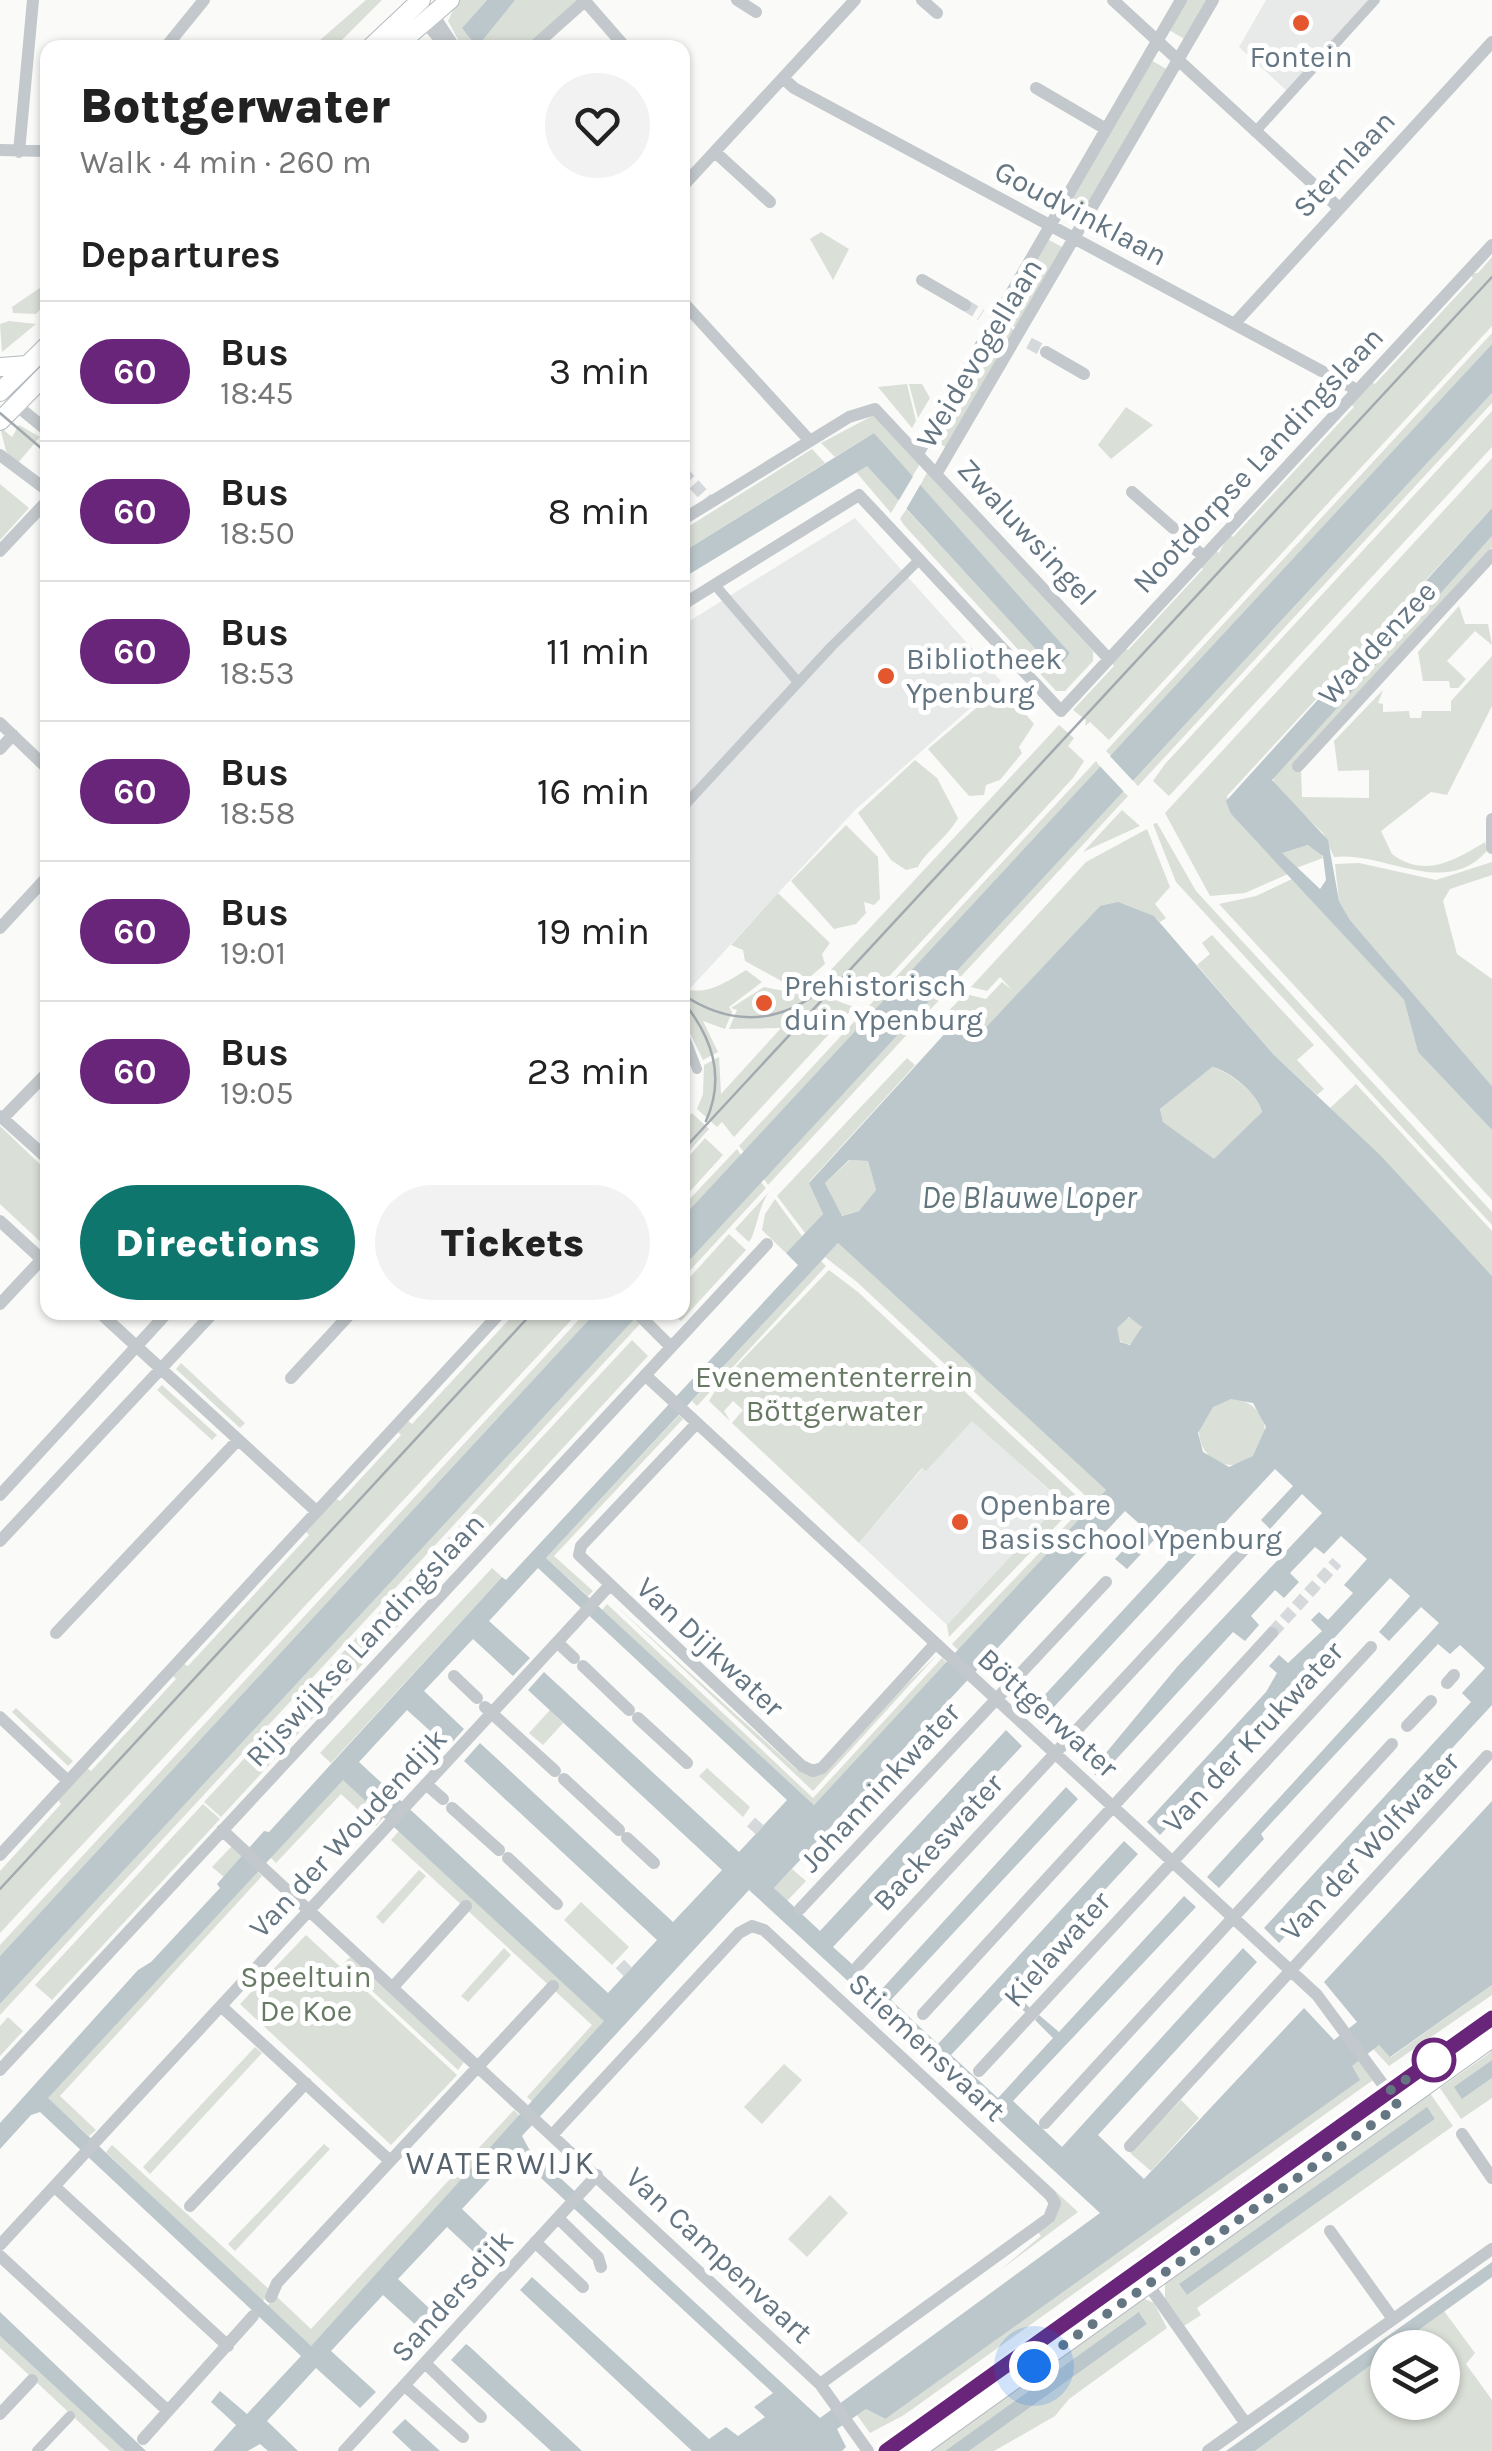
<!DOCTYPE html>
<meta charset="utf-8">
<style>
:root{--surface:#fff;--page:#f2f2f2;--text:#222;--muted:#767676;--line:#e0e0e0;--accent:#0f766e}
body{margin:0;font-family:Karla,sans-serif;background:var(--page);color:var(--text);height:100vh;display:flex;flex-direction:column;font-size:38px;white-space:nowrap}
*{box-sizing:border-box;margin:0}
p{font-size:32px;color:var(--muted)}
.icon{flex:none;width:55px;height:55px;fill:none;stroke:currentColor;stroke-width:2;stroke-linecap:round;stroke-linejoin:round}
.map{position:relative;flex:1;overflow:hidden}
.drawer{position:absolute;left:40px;top:40px;width:650px;height:1280px;display:flex;flex-direction:column;background:var(--surface);border-radius:20px;box-shadow:0 2px 8px #0004}
.drawer>*{flex:none}
.badge{padding:0 20px;border-radius:32px;font-size:35px;line-height:65px}
.fabs{position:absolute;left:1370px;top:2330px;display:grid;gap:20px}
.fabs a{display:grid;place-items:center;width:90px;height:90px;border-radius:50%;background:var(--surface);box-shadow:0 2px 8px #0004;font-size:50px}
.you{position:absolute;width:50px;height:50px;margin:-25px;border:8px solid #fff;border-radius:50%;background:#1a73e8;box-shadow:0 0 0 15px #1a73e833}
.map>.badge{position:absolute;translate:-50% -50%;box-shadow:0 0 0 5px #fff}
h2{padding:0 40px;font-size:38px;line-height:90px}
.round{display:grid;place-items:center;flex:none;width:105px;height:105px;border-radius:52px;background:var(--page)}
.summary{display:flex;align-items:center;justify-content:space-between;height:170px;padding:0 40px}
h1{font-size:48px;font-weight:800;line-height:75px}
.action{display:flex;gap:20px;margin-top:auto;padding:20px 40px}
.action a{flex:1;height:115px;border-radius:60px;background:var(--accent);color:#fff;font-size:40px;font-weight:800;line-height:115px;text-align:center}
.action a+a{background:var(--page);color:var(--text)}
ul{padding:0;list-style:none}
li{display:flex;align-items:center;gap:30px;height:140px;padding:0 40px;border-top:2px solid var(--line)}
li div{flex:1}
li b{display:block;font-size:38px}
li em{font-style:normal}
li .badge{min-width:110px;font-weight:700;text-align:center}
.map>svg:first-child{display:block}
.built{fill:#e8e9e9}
.green{fill:#dadfd7;fill-rule:evenodd}
.water{fill:#bbc7cb;fill-rule:evenodd}
.pier{fill:#fafaf8}
.lines{fill:none;stroke-linecap:round;stroke-linejoin:round}
.minor-tunnel{stroke:#d5d9db;stroke-width:12;stroke-dasharray:12 6;stroke-linecap:butt}
.secondary-casing{stroke:#b3babf;stroke-width:20}
.pedestrian{stroke:#c3c8cc;stroke-width:10}
.minor{stroke:#c3c8cc;stroke-width:12}
.secondary{stroke:#fff;stroke-width:18}
.tram{stroke:#a2aab0;stroke-width:2.5}
.line-casing{stroke:#fff;stroke-width:22}
.line{stroke:#68257a;stroke-width:15}
.walk{stroke:#657683;stroke-width:10;stroke-dasharray:0 18}
.poi-dot{fill:#e4572e;stroke:#fff;stroke-width:4}
.stop-dot{fill:#fff;stroke:#68257a;stroke-width:5}
.labels{text-anchor:middle;stroke-width:10;stroke-linejoin:round;paint-order:stroke}
.poi-label{font-size:30px;fill:#657683;stroke:#fff;text-anchor:start}
.street-label{font-size:30px;fill:#657683;stroke:#fff}
.park-label{font-size:30px;fill:#687a64;stroke:#fff}
.water-label{font-size:32px;font-style:italic;fill:#60757c;stroke:#fff}
.neighbourhood-label{font-size:32px;letter-spacing:2.5px;fill:#57646e;stroke:#fff}
</style>
<div class="map">
<svg width="1492" height="2451" viewBox="0 0 1492 2451">
<rect width="100%" height="100%" fill="#fafaf8"/>
<path class="built" d="M1266 0H1371L1287 91 1239 47Z
M855 518 1001 681 855 810 683 996V625Z
M972 1420 1062 1502 947 1625 859 1543 923 1468 926 1470Z"/>
<path class="green" d="M366 0H382L335 47H312Z
M458 0H487L462 28 497 20 515 0H580L526 48 462 47 448 21Z
M1186 0H1209L1186 40 1169 30Z
M1151 60 1168 70 1079 222 1062 212Z
M821 232 849 249 833 280 810 239Z
M1047 239 1064 248 1017 328 1000 318Z
M1492 257V326L1109 740 1090 722 1085 726 1086 720 1073 710 1114 666 1111 662 1124 647 1128 650 1203 569 1200 566 1215 550 1219 553 1229 534 1233 537 1354 407 1350 403 1371 381 1375 384 1473 278 1470 274 1478 273Z
M47 283V302L36 314 13 313 12 307Z
M9 321 36 324 2 352 0 324Z
M998 321 1016 331 947 448 930 438Z
M1492 333V344L1111 756 1106 751Z
M907 384 916 421 912 428 878 387Z
M909 384H922L930 398 918 418Z
M1492 393V403L1138 786 1133 781Z
M1126 407 1153 425 1111 459 1098 445Z
M1492 411V447L1169 796 1153 781 1165 764Z
M874 415 920 464 912 477 874 433 835 457 821 443Z
M19 425 40 437 17 464 6 451 0 427 12 437Z
M812 449 825 463 683 552V530Z
M1492 458V508L1227 796 1231 814 1288 874 1245 893 1210 896 1165 813Z
M867 465 899 500 891 513 856 472Z
M927 473 1093 651V661L1065 691H1056L904 525 900 519 906 509 1056 670 1070 653 920 485Z
M0 484 29 508 0 540Z
M1492 536V547L1293 763 1301 770 1302 797 1369 798V770L1338 771 1334 741 1383 690 1378 703 1383 704V712L1409 711 1410 718H1421L1422 711H1451V701L1492 656V706L1447 795 1431 792 1381 831 1392 854C1425 879 1455 860 1485 842L1487 851C1444 899 1385 851 1334 857L1323 833 1273 785 1274 773Z
M1459 606 1465 624H1488L1492 645 1475 631 1447 661 1466 679 1458 688H1450L1449 681H1423L1418 652Z
M1002 686 1034 724 1019 747 1022 753 1000 780 986 785 984 795 969 796 928 749Z
M1059 725 1074 738 1068 746 1084 761 1073 778 882 984 867 996 851 981 837 995 814 988Z
M915 760 937 778 958 818C948 837 923 854 918 867L906 870 891 860 858 813Z
M1096 761 1101 767 876 1010 868 1007Z
M1123 791 1128 796 917 1024 910 1022Z
M1122 810 1140 826 1083 852Z
M1157 823 1196 891 1492 1212V1225L1176 882 1153 824Z
M846 825 878 857 880 899 874 905 864 902 866 913 856 924 834 929 791 881Z
M1147 829 1170 887 1155 904 1166 918 1160 922 1154 916 1100 906 977 1038 936 1024 965 994 986 999 1002 982 1012 990 1000 977 987 991 971 987 1086 862Z
M1308 845 1320 851 1323 858 1296 868 1281 853Z
M1492 862V875L1450 889 1443 901 1457 954 1492 979V1086L1350 920 1339 901 1335 864 1359 863 1436 880Z
M1292 879 1404 1000 1418 1052 1492 1130V1200L1219 904 1256 896Z
M778 893 830 943 822 954 825 964 796 989 745 961 743 950 731 945Z
M1212 935 1314 1045 1297 1060 1324 1089 1317 1095 1273 1054 1197 965 1210 954 1202 943Z
M746 970 762 982 729 1007 732 1012 725 1029 703 1021 718 1052 703 1060 683 1019V988C705 996 724 984 746 970Z
M764 987 798 994 807 990 854 1007 734 1137 722 1122 717 1127 697 1109 703 1094 704 1065 719 1057 721 1094 781 1028 729 1029 737 1010 731 1008Z
M865 1010 873 1013 744 1152 739 1146Z
M907 1025 914 1027 768 1185 764 1179Z
M907 1058 915 1065 809 1182 823 1214 805 1233 777 1196Z
M1211 1067C1228 1070 1259 1095 1262 1112L1214 1160 1163 1122 1160 1109Z
M1356 1084 1492 1231V1276L1330 1108Z
M692 1113 709 1129 683 1158V1123Z
M0 1126 47 1171V1248L0 1204Z
M705 1138 723 1155 683 1199V1163Z
M737 1149 741 1155 683 1218 682 1207Z
M850 1160 868 1161 876 1190 859 1211 841 1216 825 1183Z
M761 1182 766 1188 683 1278 682 1267Z
M769 1192C758 1207 756 1234 749 1242L735 1229Z
M775 1199 802 1236 786 1253 762 1230 765 1214Z
M729 1234 746 1250 681 1321 672 1313 682 1312 683 1285Z
M838 1243 1106 1490 958 1650 952 1644 1090 1500 857 1282 825 1257Z
M821 1261 826 1266 697 1406 692 1401Z
M829 1270 858 1292 1081 1500 949 1637 947 1625 1062 1501 972 1421 926 1471 922 1468 859 1543 732 1423 743 1410 733 1401 724 1411 730 1421 709 1401 719 1384Z
M515 1313H574L575 1316 0 1933V1871L61 1804 58 1800 87 1768 91 1771 176 1679 173 1676 184 1664 188 1666 309 1535 306 1532 336 1499 340 1501 401 1435 398 1432 408 1421 412 1424Z
M585 1313H595L0 1956V1945Z
M640 1313H650L0 2015V2004Z
M1116 1331a13 13 0 1 1 26 0a13 13 0 1 1-26 0Z
M632 1340 648 1356 221 1817 204 1802Z
M181 1363 245 1423 240 1428 176 1369Z
M162 1385 217 1435 212 1440 157 1390Z
M1199 1432a33 33 0 1 1 66 0a33 33 0 1 1-66 0Z
M679 1415 683 1419 554 1556 593 1591 588 1596 546 1558Z
M492 1568 502 1577 331 1763 320 1753Z
M613 1603 797 1770 811 1776 937 1655 813 1791Z
M607 1604 813 1798 942 1658 947 1663 814 1805 602 1610Z
M16 1708 73 1761 68 1766 12 1712Z
M550 1710 563 1723 543 1745 529 1733Z
M707 1768 750 1807 743 1817 699 1776Z
M343 1779 384 1817 376 1826 341 1794 276 1863 270 1857Z
M203 1804 220 1819 52 2000 35 1985Z
M399 1831 605 2021 533 2102 527 2097 592 2025 391 1840Z
M232 1846 243 1856 224 1877 212 1867Z
M792 1869 806 1881 787 1901 774 1888Z
M419 1870 426 1876 383 1924 376 1917Z
M257 1871 262 1876 60 2096 96 2130 89 2136 47 2098Z
M581 1902 629 1947 612 1965 564 1920Z
M306 1935 457 2075 391 2145 240 2004Z
M504 1948 511 1955 468 2002 461 1996Z
M350 1957 464 2062 458 2070 343 1964Z
M1492 1985V1995L1389 2066 1373 2049 1379 2045 1391 2057Z
M8 2017 23 2031 0 2056V2026Z
M1492 2042V2060L1455 2087 1463 2098 1492 2078V2098L1461 2119 1440 2088 1491 2052 1487 2046Z
M255 2047 262 2053 150 2174 143 2167Z
M1359 2060 1373 2080 904 2415 870 2433 857 2415 866 2409 884 2419 898 2409 1359 2080 1351 2066Z
M784 2064 802 2080 762 2124 744 2107Z
M1427 2089 1453 2126 1197 2308 1201 2315 1184 2326 1165 2299V2282ZM1427 2108 1435 2119 1187 2295 1179 2284Z
M1368 2093 1370 2096 1136 2264 1138 2257Z
M950 2094 1078 2212 999 2271 1041 2236 1038 2232 1053 2223 1059 2204Z
M1181 2100 1199 2118 1151 2171 1130 2153Z
M514 2110 520 2116 310 2347 267 2306 276 2296 311 2329Z
M324 2144 330 2149 235 2251 228 2244Z
M112 2145 272 2292 262 2302 106 2152Z
M830 2195 848 2213 807 2257 788 2239Z
M1125 2267H1130L909 2431 905 2424Z
M1140 2297 1154 2303 1167 2328 1069 2399 1055 2416 994 2451H969L1147 2324 1140 2313 945 2451H920Z
M1444 2311 1475 2353 1466 2364 1492 2400V2451H1255L1387 2353 1388 2402H1442V2348L1395 2347Z
M0 2336 125 2451H110L0 2348Z"/>
<path class="water" d="M487 0H515L477 47 462 28Z
M1492 344V393L683 1267 682 1218Z
M874 433 1070 653 1056 671 867 466 683 578V552Z
M1492 508V536L1272 780 1328 840 1339 901 1350 920 1492 1086V1130L1418 1052 1404 1000 1231 814 1226 801ZM1308 845 1323 856 1326 880 1320 889 1282 853Z
M1118 902 1154 916 1273 1054 1380 1155 1492 1276V1705L1324 1887 1327 1891 1279 1943 1264 1928 1471 1702 1462 1693 1485 1668 1460 1645 1450 1654 1438 1644 1261 1834 1264 1839 1219 1888 1207 1877 1439 1623 1421 1607 1389 1641 1379 1632 1410 1596 1390 1578 1204 1778 1208 1784 1160 1835 1147 1822 1266 1692 1277 1673 1269 1666 1279 1655 1288 1663 1322 1631 1311 1620 1319 1612 1328 1620 1353 1593 1344 1585 1367 1559 1341 1536 1324 1554 1315 1547 1290 1573 1299 1582 1284 1598 1275 1590 1251 1616 1259 1625 1245 1641 1233 1632 1099 1778 1091 1771 1177 1667 1322 1513 1302 1494 1270 1529 1261 1520 1293 1486 1275 1469 1039 1723 1028 1713 1173 1556 1155 1539 1127 1569 1115 1559 1144 1528 1125 1511 774 1888 820 1931 1006 1730 1022 1746 833 1947 881 1990 1066 1787 1078 1799 891 2000 938 2044 1124 1841 1138 1854 1012 1990 1030 2008 1026 2013 1007 1995 951 2055 998 2098 1053 2038 1035 2020 1039 2015 1059 2032 1184 1896 1196 1907 1013 2101 1062 2147 1243 1948 1257 1962 1098 2135 1144 2179 1304 2008 1334 2040 1357 2022 1324 1982 1492 1801V1985L1390 2057 1379 2045 1352 2066 1360 2080 885 2419 866 2409 837 2429 846 2447 842 2451H692L520 2290 532 2277 709 2439 726 2427 738 2436 765 2417 754 2407 773 2393 514 2153 462 2209 507 2252 492 2269 447 2227 398 2279 445 2323 431 2339 383 2295 331 2351 376 2392 360 2408 316 2368 267 2421 298 2451H268L260 2444 248 2451H213L236 2425 211 2402 220 2391 247 2414 301 2356 40 2112 31 2115 0 2149V2123L138 1970 151 1962 220 1888 217 1884 264 1831 269 1832 502 1577 506 1580 798 1265 786 1253 823 1214 809 1183 949 1029 977 1037 1100 906ZM1212 1067C1229 1070 1259 1095 1262 1112L1214 1159 1163 1122 1160 1109ZM849 1160 868 1161 876 1190 859 1211 842 1216 825 1183ZM838 1243 1106 1490 814 1805 546 1558ZM1129 1317 1142 1327 1130 1345 1120 1342 1117 1328ZM1231 1399 1253 1403 1266 1427 1253 1456 1229 1467 1203 1452 1198 1433 1213 1407ZM538 1568 787 1800 739 1852 544 1672 528 1690 722 1870 673 1922 480 1743 464 1761 657 1940 608 1993 359 1762 407 1710 448 1747 464 1729 424 1691 473 1639 513 1676 530 1658 489 1621ZM343 1780 604 2021 311 2346 48 2098ZM749 1890 1100 2213 820 2418 529 2149 522 2136Z
M595 1313H640L0 2004V1956Z
M1492 2060V2078L1462 2099 1454 2087Z
M1427 2107 1435 2119 1187 2295 1179 2284Z
M1492 2262V2277L1395 2347 1388 2348 1387 2353 1255 2451H1226Z
M0 2312 146 2451H125L0 2336Z
M1139 2312 1147 2324 969 2451H945Z
M466 2344 470 2347 582 2451H551L451 2360Z
M405 2419 440 2451H412L392 2432Z"/>
<path class="pier" d="M915 473 923 480 904 513 896 505Z
M1107 753 1136 784 1127 795 1097 763Z"/>
<g class="lines">
<path class="minor-tunnel" d="M965 305 981 315
M1029 343 1046 352
M682 471 710 502
M1272 1633 1337 1562
M751 1822 760 1830
M620 1964 628 1972"/>
<g class="secondary-casing">
<path id="secondary" d="M370 48 421 0
M394 48 450 0
M0 367 27 365
M0 392 48 345
M0 421 48 372
M886 2451 1492 2018
M915 2451 1492 2038"/>
</g>
<path class="pedestrian" d="M1255 132 1375 0
M715 585 798 682
M682 808 831 647 920 559
M682 1030 697 1069
M37 2451 70 2416"/>
<path class="minor" d="M737 0 756 12
M922 0 937 13
M1113 0 1337 206
M585 1 626 48
M416 4 434 16 455 48
M420 16 447 48
M165 48 204 0
M532 48 586 0
M783 78 794 88 1357 390
M1036 88 1106 129
M0 150 48 151
M19 152 33 0
M715 152 770 202
M682 187 855 0
M922 280 965 305
M682 301 810 441
M1235 323 1492 42
M1046 352 1084 374
M16 405 48 431
M919 452 1181 0
M0 455 48 491
M938 471 1213 0
M1132 492 1173 528
M682 520 849 417 875 409 1108 658
M1186 541 1203 556
M0 551 48 500
M682 605 859 495 1061 711 1492 245
M0 723 48 769
M0 749 13 735
M1298 766 1492 555
M1492 819V848
M0 928 48 876
M0 1116 48 1159
M3 1118 48 1072
M0 1221 48 1265
M0 1304 42 1259
M99 1312 315 1510
M636 1312 671 1347
M645 1375 1317 1995 1393 2098
M291 1378 352 1312
M697 1423 581 1546 579 1555 802 1766 813 1771 822 1768 935 1644
M0 1495 168 1312
M0 1541 214 1312
M56 1633 238 1440
M557 1642 574 1658
M583 1666 629 1710
M454 1676 477 1698
M1447 1683 1454 1675
M485 1707 555 1771
M0 1717 68 1781
M638 1718 687 1763
M1407 1726 1431 1701
M564 1779 619 1830
M426 1784 443 1799
M452 1808 499 1850
M222 1830 820 2384 868 2451
M627 1838 654 1863
M0 1855 501 1312
M508 1858 557 1904
M800 1909 1106 1582
M858 1966 1252 1541
M393 1987 466 1906
M222 2007 389 2160
M923 2014 1272 1633
M0 2070 767 1244
M979 2071 1371 1647
M1045 2123 1392 1744
M554 2133 739 1933 752 1926 764 1930 1050 2195 1055 2203 1049 2218 820 2384
M1462 2134 1492 2178
M1130 2146 1487 1756
M55 2187 228 2346
M190 2206 306 2083
M558 2218 598 2257 601 2267
M1330 2231 1393 2319
M535 2242 583 2287
M0 2245 609 1586
M0 2256 168 2411
M1145 2280 1246 2424
M271 2297 277 2283 553 1986
M425 2363 481 2417
M405 2386 463 2437
M0 2414 32 2380
M143 2439 253 2316
M344 2451 597 2175
M1208 2451 1492 2249"/>
<use href="#secondary" class="secondary"/>
<path class="tram" d="M0 413 48 454
M682 994C726 1024 774 1026 817 993
M682 1000C712 1037 726 1076 706 1121
M682 1151 1492 277
M0 1889 533 1312"/>
</g>
<g class="lines">
<g class="line-casing">
<path id="line" d="M886 2451 1492 2018"/>
</g>
<use href="#line" class="line"/>
<path class="walk" d="M1034 2366 1398 2106 1388 2092 1434 2060"/>
</g>
<g class="poi-dot">
<circle cx="1301" cy="23" r="10"/>
<circle cx="886" cy="676" r="10"/>
<circle cx="764" cy="1003" r="10"/>
<circle cx="960" cy="1522" r="10"/>
</g>
<circle class="stop-dot" cx="1434" cy="2060" r="20"/>
<g class="labels">
<g class="poi-label">
<text x="1301" y="67" text-anchor="middle">Fontein</text>
<text x="906" y="669">Bibliotheek<tspan x="906" dy="34">Ypenburg</tspan></text>
<text x="784" y="996">Prehistorisch<tspan x="784" dy="34">duin Ypenburg</tspan></text>
<text x="980" y="1515">Openbare<tspan x="980" dy="34">Basisschool Ypenburg</tspan></text>
</g>
<g class="street-label">
<text transform="translate(1344 164) rotate(-47)" y="10">Sternlaan</text>
<text transform="translate(1081 213) rotate(28)" y="10">Goudvinklaan</text>
<text transform="translate(979 353) rotate(-59)" y="10">Weidevogellaan</text>
<text transform="translate(1258 460) rotate(-47)" y="10">Nootdorpse Landingslaan</text>
<text transform="translate(1027 532) rotate(47)" y="10">Zwaluwsingel</text>
<text transform="translate(1377 643) rotate(-47)" y="10">Waddenzee</text>
<text transform="translate(365 1640) rotate(-47)" y="10">Rijswijkse Landingslaan</text>
<text transform="translate(710 1647) rotate(43)" y="10">Van Dijkwater</text>
<text transform="translate(1048 1713) rotate(42)" y="10">Böttgerwater</text>
<text transform="translate(1253 1737) rotate(-47)" y="10">Van der Krukwater</text>
<text transform="translate(880 1787) rotate(-47)" y="10">Johanninkwater</text>
<text transform="translate(348 1833) rotate(-47)" y="10">Van der Woudendijk</text>
<text transform="translate(938 1842) rotate(-47)" y="10">Backeswater</text>
<text transform="translate(1370 1846) rotate(-47)" y="10">Van der Wolfwater</text>
<text transform="translate(1057 1949) rotate(-48)" y="10">Kielawater</text>
<text transform="translate(927 2047) rotate(43)" y="10">Stiemensvaart</text>
<text transform="translate(719 2255) rotate(43)" y="10">Van Campenvaart</text>
<text transform="translate(452 2296) rotate(-48)" y="10">Sandersdijk</text>
</g>
<g class="park-label">
<text x="834" y="1387">Evenemententerrein<tspan x="834" dy="34">Böttgerwater</tspan></text>
<text x="306" y="1987">Speeltuin<tspan x="306" dy="34">De Koe</tspan></text>
</g>
<g class="water-label">
<text x="1029" y="1208">De Blauwe Loper</text>
</g>
<g class="neighbourhood-label">
<text x="501" y="2174">WATERWIJK</text>
</g>
</g>
</svg>
<div class="fabs">
<a><svg class="icon" aria-label="layers" viewBox="0 0 24 24"><path d="M12 4l9 5-9 5-9-5zM3 14l9 5 9-5"/></svg></a>
</div>
<div class="you" style="left:1034px;top:2366px"></div>
<section class="drawer">
<div class="summary"><div><h1>Bottgerwater</h1><p>Walk · 4 min · 260 m</p></div><a class="round"><svg class="icon" aria-label="heart" viewBox="0 0 24 24"><path d="M12 20l-8-8c-3-5 5-10 8-4 3-6 11-1 8 4z"/></svg></a></div>
<h2>Departures</h2>
<ul>
<li><span class="badge" style="background:#68257a;color:#fff">60</span><div><b>Bus</b><p>18:45</p></div><em>3 min</em></li>
<li><span class="badge" style="background:#68257a;color:#fff">60</span><div><b>Bus</b><p>18:50</p></div><em>8 min</em></li>
<li><span class="badge" style="background:#68257a;color:#fff">60</span><div><b>Bus</b><p>18:53</p></div><em>11 min</em></li>
<li><span class="badge" style="background:#68257a;color:#fff">60</span><div><b>Bus</b><p>18:58</p></div><em>16 min</em></li>
<li><span class="badge" style="background:#68257a;color:#fff">60</span><div><b>Bus</b><p>19:01</p></div><em>19 min</em></li>
<li><span class="badge" style="background:#68257a;color:#fff">60</span><div><b>Bus</b><p>19:05</p></div><em>23 min</em></li>
</ul>
<div class="action"><a>Directions</a><a>Tickets</a></div>
</section>
</div>
